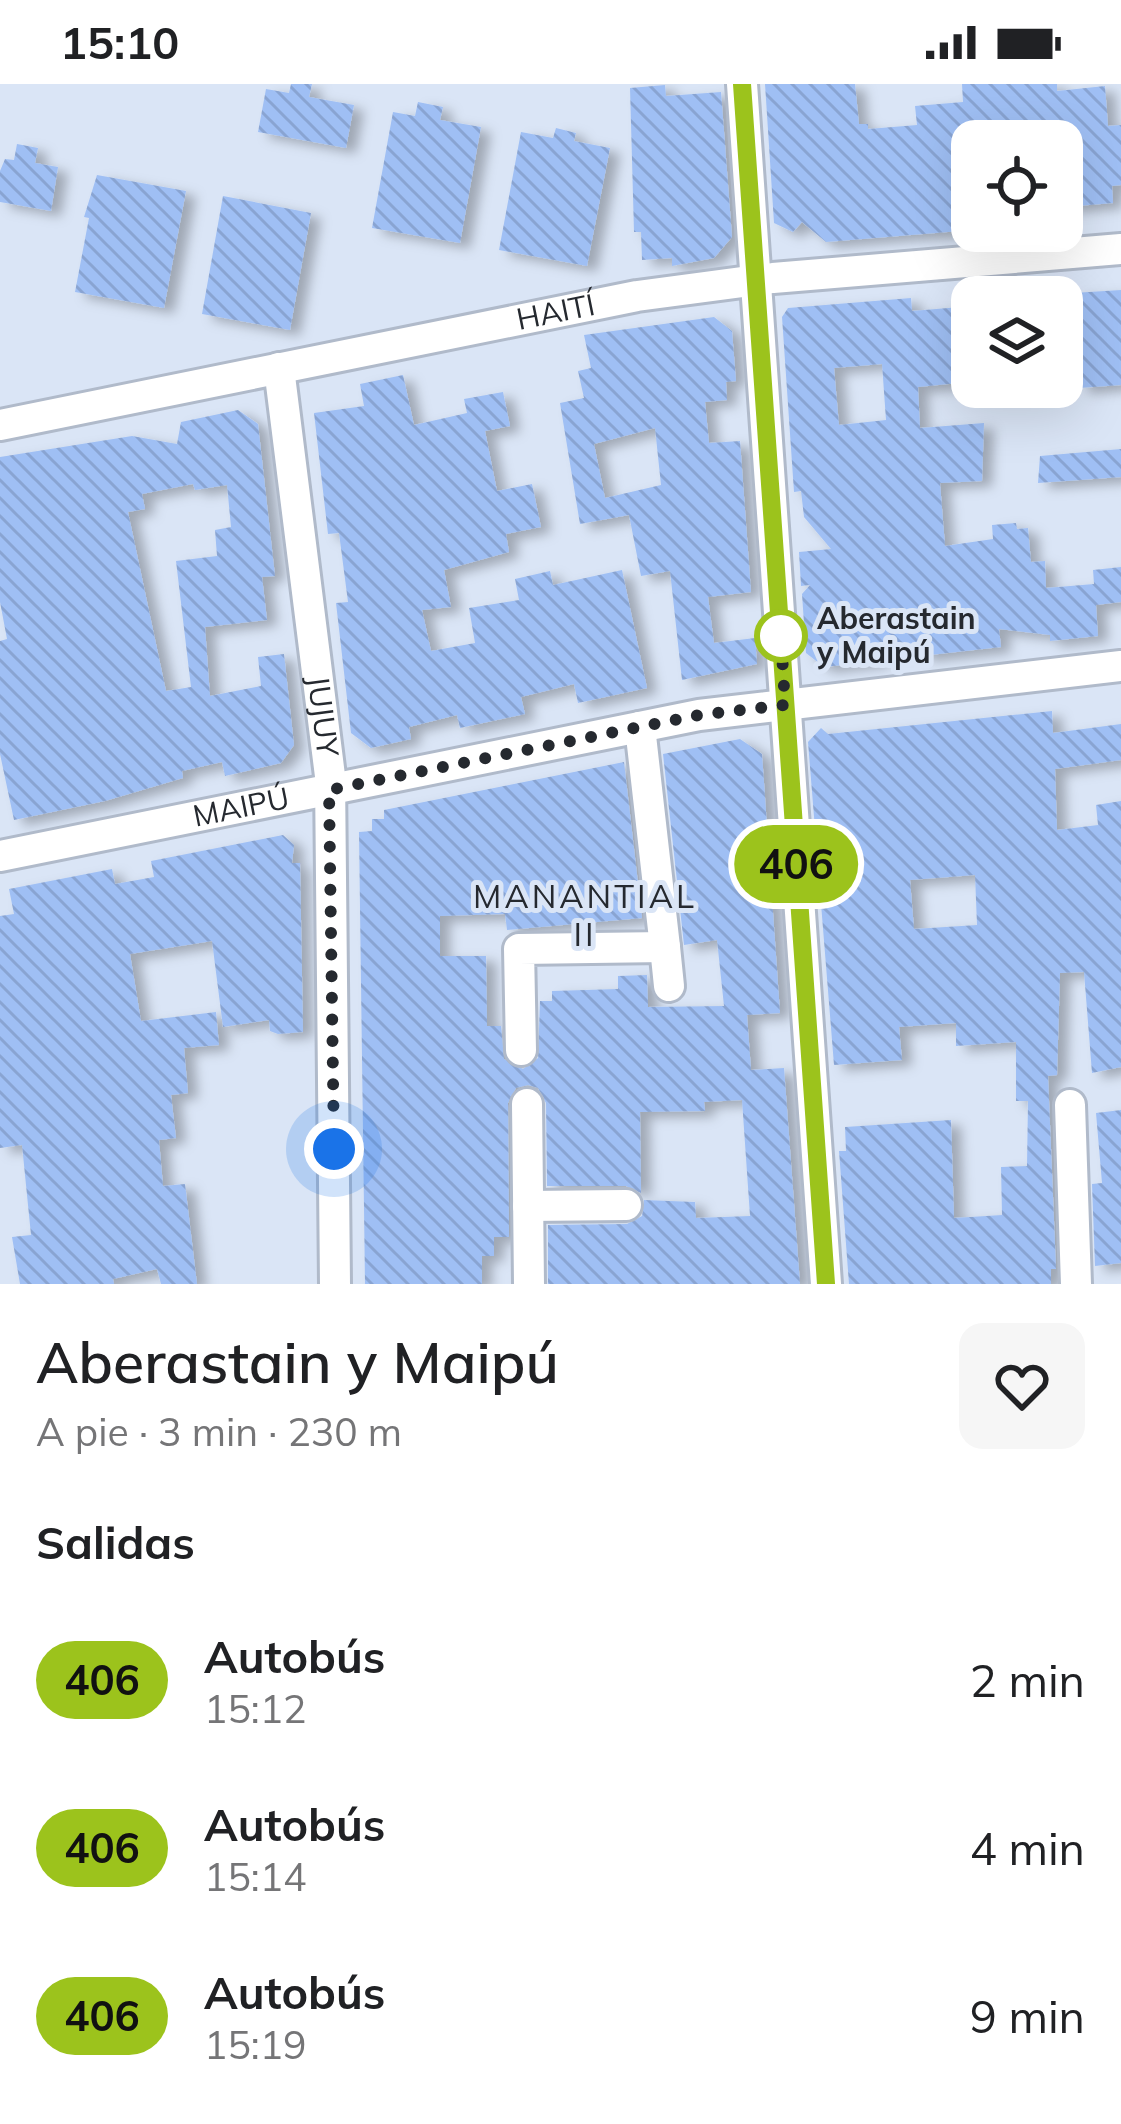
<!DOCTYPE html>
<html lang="es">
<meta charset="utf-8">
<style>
:root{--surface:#fff;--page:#f6f6f6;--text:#202124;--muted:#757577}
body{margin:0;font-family:Mulish,sans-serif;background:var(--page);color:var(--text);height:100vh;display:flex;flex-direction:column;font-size:45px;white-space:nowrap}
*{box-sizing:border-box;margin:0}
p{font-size:39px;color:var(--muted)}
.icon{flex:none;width:66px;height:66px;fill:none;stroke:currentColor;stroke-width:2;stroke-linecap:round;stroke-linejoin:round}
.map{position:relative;height:1200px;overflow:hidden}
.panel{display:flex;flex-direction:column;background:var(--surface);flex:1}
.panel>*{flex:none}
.badge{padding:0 24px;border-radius:39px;font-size:42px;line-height:78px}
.fabs{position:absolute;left:951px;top:36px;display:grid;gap:24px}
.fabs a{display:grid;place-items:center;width:132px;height:132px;border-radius:24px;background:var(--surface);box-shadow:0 12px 48px #0002;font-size:60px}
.you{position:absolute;width:60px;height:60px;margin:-30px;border:9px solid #fff;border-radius:50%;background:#1a73e8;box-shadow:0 0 0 18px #1a73e833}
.map>.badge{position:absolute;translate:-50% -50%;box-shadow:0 0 0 6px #fff}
h2{padding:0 36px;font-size:45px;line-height:108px}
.round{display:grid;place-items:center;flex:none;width:126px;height:126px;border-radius:24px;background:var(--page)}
.overview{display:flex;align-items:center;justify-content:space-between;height:204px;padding:0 36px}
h1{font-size:57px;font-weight:600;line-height:90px}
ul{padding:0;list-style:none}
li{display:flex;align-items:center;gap:36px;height:168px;padding:0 36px}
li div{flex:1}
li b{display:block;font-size:45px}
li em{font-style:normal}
li .badge{min-width:132px;font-weight:700;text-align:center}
.status{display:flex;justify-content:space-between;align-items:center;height:84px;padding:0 60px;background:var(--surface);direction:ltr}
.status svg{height:33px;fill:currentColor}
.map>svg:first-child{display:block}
.building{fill:url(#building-back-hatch);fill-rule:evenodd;filter:url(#shadow)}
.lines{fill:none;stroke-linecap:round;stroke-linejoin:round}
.minor-casing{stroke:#b0baca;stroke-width:36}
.minor{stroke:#fff;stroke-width:30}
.line-casing{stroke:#fff;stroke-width:27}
.line{stroke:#9cc31c;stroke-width:18}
.walk{stroke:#25292f;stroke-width:12;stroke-dasharray:0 21.6}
.stop-dot{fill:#fff;stroke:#9cc31c;stroke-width:6}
.labels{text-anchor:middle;stroke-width:10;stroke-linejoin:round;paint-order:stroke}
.street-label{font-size:30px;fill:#25292f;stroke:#dae5f6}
.stop-label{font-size:30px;font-weight:bold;fill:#25292f;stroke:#dae5f6;text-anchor:start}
.neighbourhood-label{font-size:33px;letter-spacing:3px;fill:#25292f;stroke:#dae5f6}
</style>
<div class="status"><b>15:10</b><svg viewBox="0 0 49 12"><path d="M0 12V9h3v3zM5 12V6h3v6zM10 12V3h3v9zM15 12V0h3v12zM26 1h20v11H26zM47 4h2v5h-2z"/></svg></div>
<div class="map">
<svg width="1121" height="1200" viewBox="0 0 1121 1200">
<defs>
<pattern id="building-back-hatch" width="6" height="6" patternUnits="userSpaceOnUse" patternTransform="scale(3)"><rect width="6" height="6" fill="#9fbff4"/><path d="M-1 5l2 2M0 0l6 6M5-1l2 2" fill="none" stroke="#89a4d2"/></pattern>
<filter id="shadow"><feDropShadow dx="10" dy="5.5" stdDeviation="6" flood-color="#0004"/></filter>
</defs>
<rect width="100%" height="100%" fill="#dae5f6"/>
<path class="building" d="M291 0H312L309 13 354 21 346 64 258 48 266 5 289 9Z
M765 0H855L859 40H868V45L917 41 915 22 963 18 962 0H1057V7L1105 2 1108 42 1121 41V101L1112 102 1113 119 1065 123 1062 57H972V146L826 158 802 138 793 148 774 139Z
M665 1 666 12 721 8 732 153 714 174 672 182V174L642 176 641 148H634L630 4Z
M418 18 443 23 440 36 481 43 460 159 372 144 393 28 415 32Z
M556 44 576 49 574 57 610 64 587 182 499 166 521 48 553 54Z
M17 60 38 64 35 79 58 83 51 127 0 118V87L5 75 14 76Z
M97 91 186 107 164 224 75 208 89 134 84 133Z
M223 112 311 129 290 246 202 230Z
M1121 206V301L1079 304 1073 209Z
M911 214 912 227 972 222 969 298 918 303 920 344 984 339 982 397 940 399 945 462 993 455 992 441 1016 439 1017 445 1028 444 1031 478 1045 477 1046 504 1094 500 1093 486 1121 483V518L1096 521 1098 552 1050 557V551L999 545 1001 563 921 572 920 563 879 567 880 577 824 583 806 569 802 510 810 501 801 502 799 468 831 465 804 433 801 407 794 408 782 233 788 224ZM882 280 886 336 839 341 834 284Z
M714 233 732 247 736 297 726 298 727 316 705 318 709 359 740 357 751 508 708 513 714 559 755 554 757 580 682 596 670 487 641 492 629 431 580 440 560 319 584 314 578 287 591 284 584 251ZM655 344 661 401 605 414 594 360Z
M403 291 414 341 467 329 464 315 503 308 510 342 485 347 497 407 532 400 541 443 506 450 509 468 444 486 451 523 422 526 431 567 475 559 469 524 519 516 515 495 550 487 553 501 622 486 647 604 578 619 574 600 521 613 525 630 460 644 457 631 409 643 411 655 371 664 351 649 336 519 348 518 339 449 328 450 314 329 364 322 360 300Z
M238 326 258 340 275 492 262 493 267 536 205 543 210 612 261 602 258 573 284 570 294 661 281 679 225 692 222 678 182 687 183 694 105 717 14 736 0 670V557L7 555 0 518V373L132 352 177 360 181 338ZM193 400 195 406 227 401 231 443 215 446 217 472 176 477 191 603 166 607 128 428 145 425 142 410Z
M1121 365V393L1038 399 1040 372Z
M1052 627 1053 649 1121 640V676L1055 685 1057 746 1098 741 1096 721 1121 717V983L1092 989 1084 888 1060 889 1057 991 1048 992 1056 1185H1051V1200H849L839 1067H846L845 1043 951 1036 954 1134 1002 1131 1001 1083 1027 1082 1028 1017H1016V958L956 962V939L899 943 902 976 834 981 808 658 821 644 828 650ZM975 791 977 841 914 845 910 796Z
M740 655 762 670 780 929 747 931 751 986 784 984 800 1200H548V1141L627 1140 642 1132 644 1116 695 1118 696 1134 750 1132 742 1016 704 1018 705 1027 640 1028 641 1109 626 1102H547L546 1019 538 1004 528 1001 516 1004 508 1019 509 1153H494V1172H482V1200H365L359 748 372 747V735H384V726L624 678 642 834 507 846 505 830 440 832V872H486L487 942H501L504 975 523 985 538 974 540 917H552V907L618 905V892L647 891 648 923 724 922 717 856 684 861 663 670Z
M283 751 294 761 292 779H300L303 948 278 950 270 947 269 936 223 943 212 857 130 870 141 937 216 928 219 961 184 964 188 1009 171 1011 176 1054 159 1056 163 1102 185 1100 197 1200H161L157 1185 113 1195 114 1200H20L12 1153 31 1151 22 1061 0 1064V832L14 830 9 805 112 785 115 800 154 793 151 777Z
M1121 1026V1179L1095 1182 1092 1100 1102 1099 1096 1029Z"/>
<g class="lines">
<g class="minor-casing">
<g id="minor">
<path d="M742 0 826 1200"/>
<path id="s1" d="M279 284 330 692 335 1200"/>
<path id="s2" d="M0 341 637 212 773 194 1121 165"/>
<path id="s3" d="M0 772 699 631 1121 582"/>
<path d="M665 863 669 902"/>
<path d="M521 966 519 865 665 863 640 643"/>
<path d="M527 1020 529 1200"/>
<path d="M1070 1021 1076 1200"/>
<path d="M528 1122 626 1121"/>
</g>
</g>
<use href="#minor" class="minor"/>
</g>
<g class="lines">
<g class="line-casing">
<path id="line" d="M742 0 826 1200"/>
</g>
<use href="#line" class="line"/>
<path class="walk" d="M334 1065 329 706 699 631 785 621 781 552"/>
</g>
<circle class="stop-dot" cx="781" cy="552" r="24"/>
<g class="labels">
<g class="street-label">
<text dy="10" stroke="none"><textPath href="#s2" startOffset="567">HAITÍ</textPath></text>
<text dy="10" stroke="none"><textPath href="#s1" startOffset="351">JUJUY</textPath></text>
<text dy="10" stroke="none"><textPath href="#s3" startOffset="246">MAIPÚ</textPath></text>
</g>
<g class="stop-label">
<text x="817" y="545">Aberastain<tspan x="817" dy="34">y Maipú</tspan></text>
</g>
<g class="neighbourhood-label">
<text x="585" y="824">MANANTIAL<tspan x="585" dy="38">II</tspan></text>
</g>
</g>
</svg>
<div class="fabs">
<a><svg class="icon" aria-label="locate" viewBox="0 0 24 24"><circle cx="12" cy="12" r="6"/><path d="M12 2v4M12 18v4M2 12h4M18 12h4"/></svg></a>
<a><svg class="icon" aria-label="layers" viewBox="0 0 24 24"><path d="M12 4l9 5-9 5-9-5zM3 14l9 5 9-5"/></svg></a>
</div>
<div class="you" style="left:334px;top:1065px"></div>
<b class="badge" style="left:796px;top:780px;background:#9cc31c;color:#111">406</b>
</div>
<section class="panel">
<div class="overview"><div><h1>Aberastain y Maipú</h1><p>A pie · 3 min · 230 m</p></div><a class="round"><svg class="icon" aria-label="heart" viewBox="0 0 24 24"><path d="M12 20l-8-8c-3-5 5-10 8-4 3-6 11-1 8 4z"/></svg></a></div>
<h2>Salidas</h2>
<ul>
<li><span class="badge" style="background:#9cc31c;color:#111">406</span><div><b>Autobús</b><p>15:12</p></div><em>2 min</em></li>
<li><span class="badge" style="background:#9cc31c;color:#111">406</span><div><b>Autobús</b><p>15:14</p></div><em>4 min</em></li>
<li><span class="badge" style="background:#9cc31c;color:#111">406</span><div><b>Autobús</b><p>15:19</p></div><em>9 min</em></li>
</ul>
</section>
